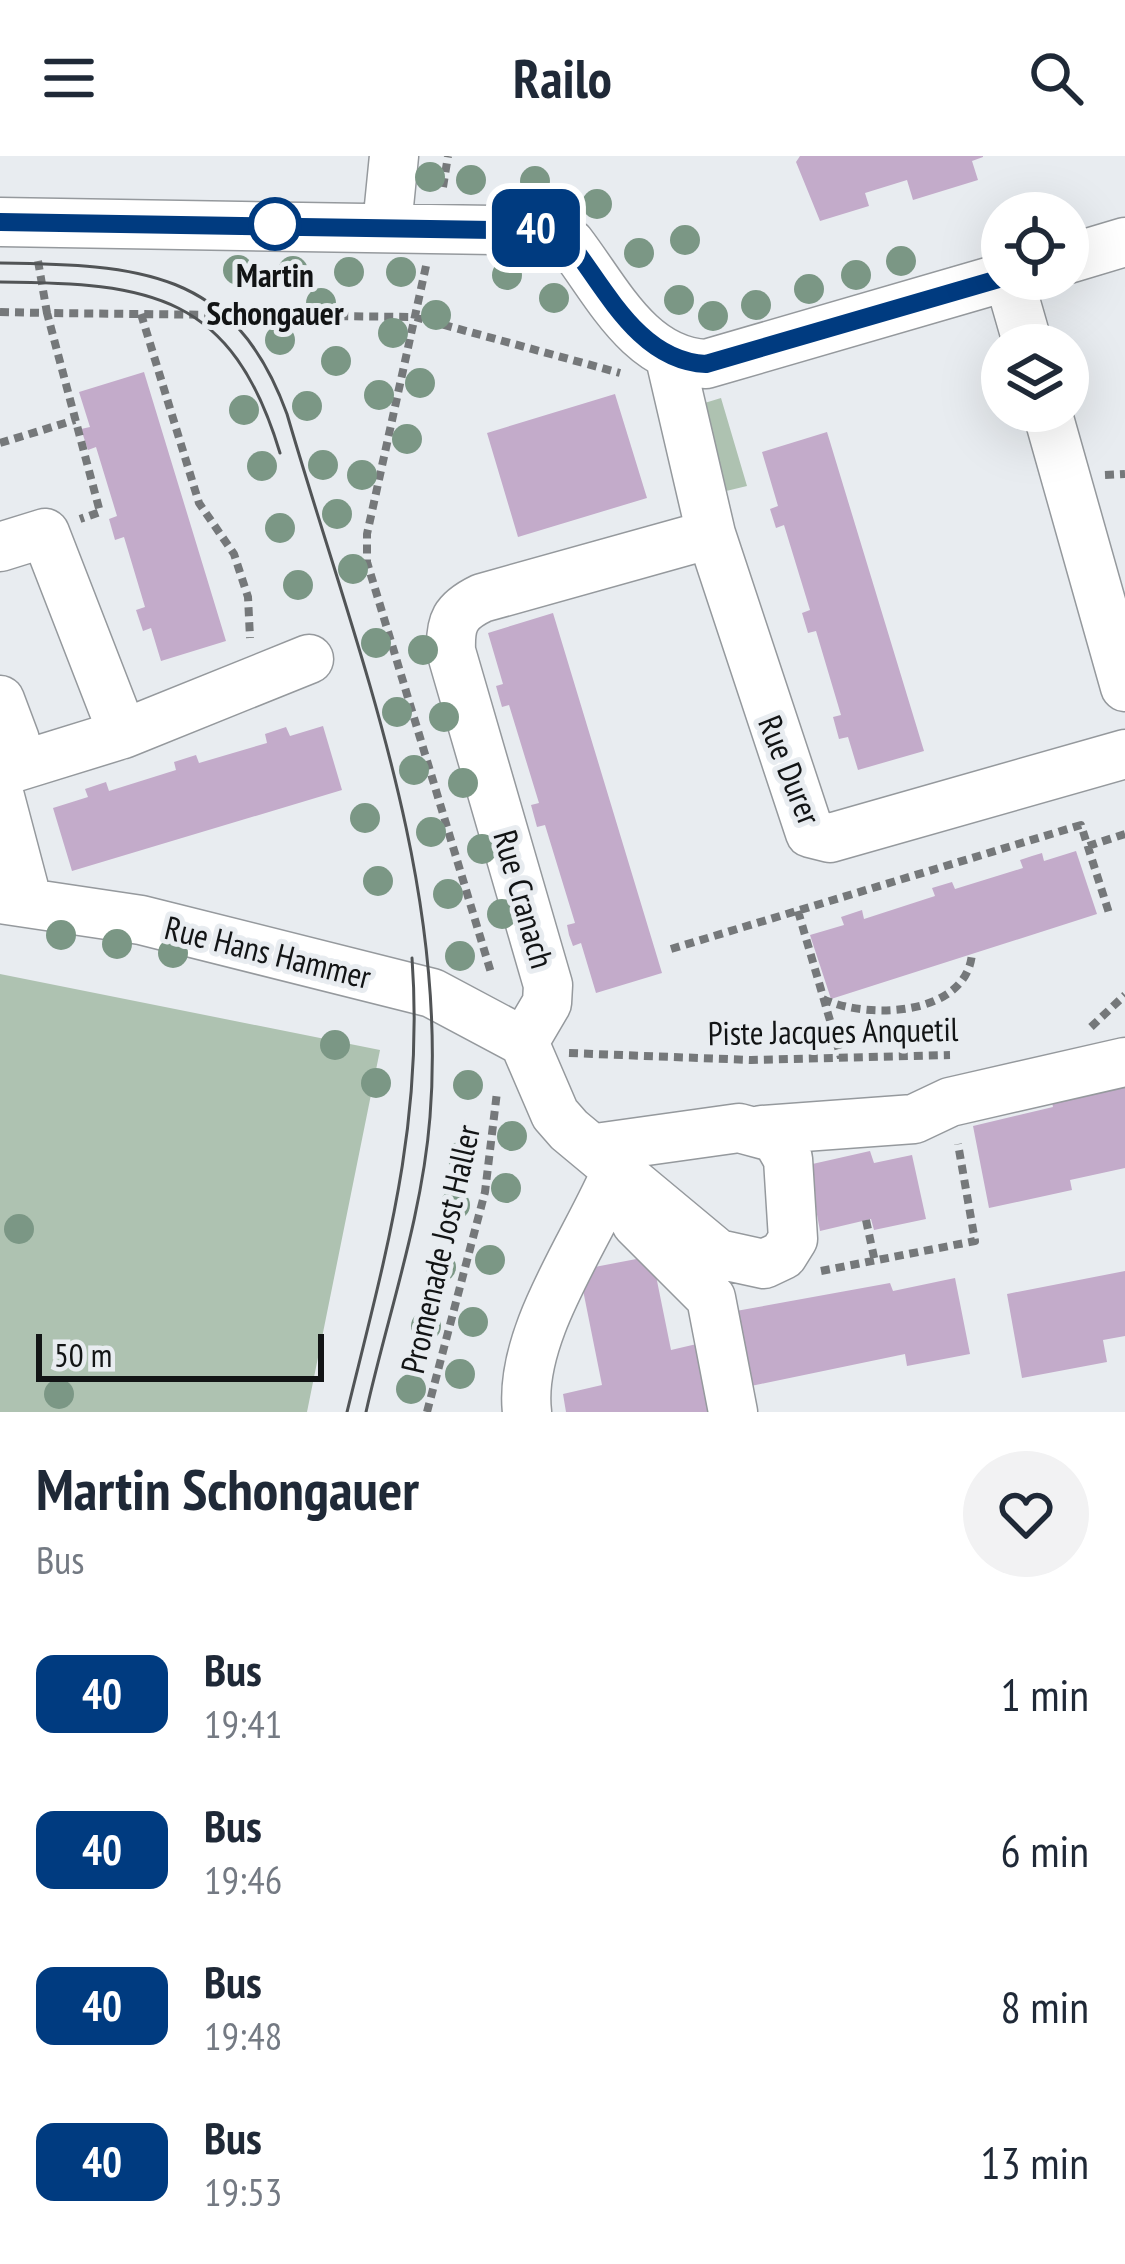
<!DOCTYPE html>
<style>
:root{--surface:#fff;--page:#f2f2f3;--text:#1f2937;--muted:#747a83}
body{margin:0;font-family:"PT Sans Narrow",sans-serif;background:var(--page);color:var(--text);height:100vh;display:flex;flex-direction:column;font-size:45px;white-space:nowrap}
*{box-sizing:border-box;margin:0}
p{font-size:39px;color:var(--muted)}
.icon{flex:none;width:66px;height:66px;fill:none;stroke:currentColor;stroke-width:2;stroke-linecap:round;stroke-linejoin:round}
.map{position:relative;height:1256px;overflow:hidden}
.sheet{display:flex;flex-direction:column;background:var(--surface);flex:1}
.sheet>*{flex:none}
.badge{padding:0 24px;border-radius:18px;font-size:42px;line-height:78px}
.controls{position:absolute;left:981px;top:36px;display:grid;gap:24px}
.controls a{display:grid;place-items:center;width:108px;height:108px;border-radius:50%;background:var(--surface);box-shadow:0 12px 48px #0002;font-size:60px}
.scale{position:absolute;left:36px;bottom:30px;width:288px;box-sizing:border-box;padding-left:12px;border:6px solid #121415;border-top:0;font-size:33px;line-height:42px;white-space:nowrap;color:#121415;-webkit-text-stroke:9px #e8ecf0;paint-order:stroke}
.map>.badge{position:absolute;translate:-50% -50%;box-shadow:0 0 0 6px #fff}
.round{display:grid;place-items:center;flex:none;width:126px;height:126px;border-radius:63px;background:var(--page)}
.headline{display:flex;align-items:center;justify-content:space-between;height:204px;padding:0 36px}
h1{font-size:57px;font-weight:600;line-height:90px}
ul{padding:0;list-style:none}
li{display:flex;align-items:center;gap:36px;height:156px;padding:0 36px}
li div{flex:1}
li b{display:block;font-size:45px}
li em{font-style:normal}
li .badge{min-width:132px;font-weight:700;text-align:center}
header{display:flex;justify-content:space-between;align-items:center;height:156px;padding:0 36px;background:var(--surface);font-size:54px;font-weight:600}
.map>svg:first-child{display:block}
.green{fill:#aec2b1}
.building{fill:#c3abca}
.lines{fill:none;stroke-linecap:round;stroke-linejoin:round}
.minor-casing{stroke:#95999d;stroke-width:51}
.path{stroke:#75787a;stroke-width:8;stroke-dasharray:9 6;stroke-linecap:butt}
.minor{stroke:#fff;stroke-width:48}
.tram{stroke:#515456;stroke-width:3}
.tree{fill:#7b9785}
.line-casing{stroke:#fff;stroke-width:27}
.line{stroke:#003b80;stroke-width:18}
.stop-dot{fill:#fff;stroke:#003b80;stroke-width:6}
.labels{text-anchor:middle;stroke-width:10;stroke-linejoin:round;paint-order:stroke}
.stop-label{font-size:33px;font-weight:bold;fill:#121415;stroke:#e8ecf0}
.street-label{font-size:33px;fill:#121415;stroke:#e8ecf0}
</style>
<header><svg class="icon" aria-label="menu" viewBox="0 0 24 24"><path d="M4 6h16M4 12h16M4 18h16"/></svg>Railo<svg class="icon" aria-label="search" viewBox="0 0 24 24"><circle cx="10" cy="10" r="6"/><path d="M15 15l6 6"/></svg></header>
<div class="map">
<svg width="1125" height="1256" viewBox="0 0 1125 1256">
<rect width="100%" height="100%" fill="#e8ecf0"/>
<path class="green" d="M721 242 747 330 722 336 698 249Z
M0 818 380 894 307 1256H0Z"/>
<path class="building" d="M800 0H983V1L972 5 978 24 913 44 907 24 865 37 869 50 820 65 796 6Z
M144 216 226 485 161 505 151 472 143 475 136 454 145 451 124 381 115 384 109 363 117 360 96 291 88 294 81 273 90 271 79 236Z
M615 238 647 342 518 381 487 277Z
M827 276 924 595 858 614 848 581 839 583 833 561 841 559 816 475 808 477 802 457 810 454 784 369 776 372 770 353 778 350 762 296Z
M553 457 662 817 596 837 581 787 573 790 569 779 567 769 575 767 545 669 537 671 531 649 539 647 509 549 502 551 496 530 503 528 488 477Z
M323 570 342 634 72 715 53 652 88 641 85 633 106 626 109 635 176 614 174 606 196 599 199 607 267 587 265 578 286 571 290 580Z
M1076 695 1097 758 831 843 810 779 844 769 841 761 862 754 864 763 935 740 932 732 952 726 955 733 1023 712 1020 704 1032 700 1042 697 1044 705Z
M1125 924V1012L1070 1024 1072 1034 989 1052 973 970 1053 951 1051 941Z
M870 995 874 1007 912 999 926 1063 874 1074 871 1063 820 1075 808 1009Z
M652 1100 671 1194 701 1187 714 1256H566L563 1238 602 1229 579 1114Z
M1125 1115V1180L1103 1184 1107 1206 1022 1222 1007 1138Z
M955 1122 970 1198 907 1210 905 1198 751 1230 736 1155 890 1127 893 1135Z"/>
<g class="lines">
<g class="minor-casing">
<path id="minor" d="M0 66 553 75 570 87C607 135 639 205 706 208L1002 122
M387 70 394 0
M1068 103 1125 86
M1009 123 1028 189
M670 202 711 378 810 677 830 682 1125 598
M1047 255 1125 531
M0 391 45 377 123 578 0 616
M0 544 15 584 0 608
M123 578 309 503
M0 641 28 747
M0 743 141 764 432 837 524 886
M762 974 914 963 950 946 1125 906
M596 992 739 972 776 982 788 1003 793 1083 783 1099 764 1108 718 1098 569 974 555 958 524 886 547 847 548 829 451 495C450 466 455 455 482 442L711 378
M636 1067 711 1142 733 1256
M527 1256C518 1177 589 1083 618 1011"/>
</g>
<path class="path" d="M443 31 448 0
M38 105 47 157 415 161 620 217
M426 110 367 378V406L492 820
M0 156 47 157 100 356 80 363
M141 158 199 347 234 398 248 441 250 482
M0 287 75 264
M1105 319 1125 318
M1088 690 1125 678
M798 755 841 902
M671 793 1081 669 1109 757
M823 843C868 864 966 860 972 798
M1091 871 1125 839
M569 897 751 904 950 899
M866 1064 875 1106
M821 1115 975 1085 958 988
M427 1256 485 1036 497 936"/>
<use href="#minor" class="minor"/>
<path class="tram" d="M0 107C137 109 234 112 287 258 353 485 449 721 430 961 422 1062 388 1158 366 1256
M0 126C151 127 232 138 280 297
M347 1256C386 1097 424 968 412 802"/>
</g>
<g class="tree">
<circle cx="430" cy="21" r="15"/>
<circle cx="471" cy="24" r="15"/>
<circle cx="535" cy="25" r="15"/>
<circle cx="597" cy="48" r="15"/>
<circle cx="685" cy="84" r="15"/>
<circle cx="639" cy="97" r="15"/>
<circle cx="901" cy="105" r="15"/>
<circle cx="238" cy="114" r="15"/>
<circle cx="293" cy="115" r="15"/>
<circle cx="349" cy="116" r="15"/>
<circle cx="401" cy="116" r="15"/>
<circle cx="507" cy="119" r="15"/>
<circle cx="856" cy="119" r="15"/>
<circle cx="809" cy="133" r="15"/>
<circle cx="554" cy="142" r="15"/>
<circle cx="679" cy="144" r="15"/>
<circle cx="321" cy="147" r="15"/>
<circle cx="756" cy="149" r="15"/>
<circle cx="436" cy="159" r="15"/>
<circle cx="713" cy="160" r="15"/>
<circle cx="393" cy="177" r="15"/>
<circle cx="280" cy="184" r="15"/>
<circle cx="336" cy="205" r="15"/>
<circle cx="420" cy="227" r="15"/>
<circle cx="379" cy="239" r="15"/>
<circle cx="307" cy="250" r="15"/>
<circle cx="244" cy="254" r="15"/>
<circle cx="407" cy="283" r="15"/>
<circle cx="323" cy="309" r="15"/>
<circle cx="262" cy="310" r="15"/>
<circle cx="362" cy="319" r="15"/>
<circle cx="337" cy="358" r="15"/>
<circle cx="280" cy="372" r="15"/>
<circle cx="353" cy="413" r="15"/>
<circle cx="298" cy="429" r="15"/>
<circle cx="376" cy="487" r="15"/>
<circle cx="423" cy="494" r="15"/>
<circle cx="397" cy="556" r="15"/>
<circle cx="444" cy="561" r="15"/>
<circle cx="414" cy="614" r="15"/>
<circle cx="463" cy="627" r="15"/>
<circle cx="365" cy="662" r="15"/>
<circle cx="431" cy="676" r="15"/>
<circle cx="482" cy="693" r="15"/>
<circle cx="378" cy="725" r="15"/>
<circle cx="448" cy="738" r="15"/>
<circle cx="502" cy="758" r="15"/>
<circle cx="61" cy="779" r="15"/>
<circle cx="117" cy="788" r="15"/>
<circle cx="173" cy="797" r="15"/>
<circle cx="460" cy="800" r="15"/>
<circle cx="335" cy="889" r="15"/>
<circle cx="376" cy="927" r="15"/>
<circle cx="468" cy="929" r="15"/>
<circle cx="512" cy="980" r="15"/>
<circle cx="462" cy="1000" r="15"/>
<circle cx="506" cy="1032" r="15"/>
<circle cx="455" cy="1049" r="15"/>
<circle cx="19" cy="1073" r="15"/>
<circle cx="490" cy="1104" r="15"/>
<circle cx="441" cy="1111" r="15"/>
<circle cx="473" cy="1166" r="15"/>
<circle cx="426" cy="1170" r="15"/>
<circle cx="460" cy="1218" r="15"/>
<circle cx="411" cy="1233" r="15"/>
<circle cx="59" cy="1238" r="15"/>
</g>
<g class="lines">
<g class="line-casing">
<path id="line" d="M0 66 553 75 570 87C607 135 640 205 706 208L1002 122"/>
</g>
<use href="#line" class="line"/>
</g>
<circle class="stop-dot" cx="275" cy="68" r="24"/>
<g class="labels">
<g class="stop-label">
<text x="275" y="131">Martin<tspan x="275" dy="38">Schongauer</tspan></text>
</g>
<g class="street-label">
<text transform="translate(790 614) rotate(68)" y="12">Rue Durer</text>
<text transform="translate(524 743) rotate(74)" y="12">Rue Cranach</text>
<text transform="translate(268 796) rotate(14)" y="12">Rue Hans Hammer</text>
<text transform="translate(833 875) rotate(-1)" y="12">Piste Jacques Anquetil</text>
<text transform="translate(440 1093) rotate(-77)" y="12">Promenade Jost Haller</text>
</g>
</g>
</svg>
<div class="controls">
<a><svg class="icon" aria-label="locate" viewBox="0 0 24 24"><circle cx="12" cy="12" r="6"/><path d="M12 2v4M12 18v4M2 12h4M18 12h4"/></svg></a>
<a><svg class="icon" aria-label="layers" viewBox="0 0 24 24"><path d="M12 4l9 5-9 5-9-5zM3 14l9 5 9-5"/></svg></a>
</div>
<div class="scale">50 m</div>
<b class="badge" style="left:536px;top:72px;background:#003b80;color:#fff">40</b>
</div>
<section class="sheet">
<div class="headline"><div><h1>Martin Schongauer</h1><p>Bus</p></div><a class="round"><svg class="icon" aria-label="heart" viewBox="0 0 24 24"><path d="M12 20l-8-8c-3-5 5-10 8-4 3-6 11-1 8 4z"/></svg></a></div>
<ul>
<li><span class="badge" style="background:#003b80;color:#fff">40</span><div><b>Bus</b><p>19:41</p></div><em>1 min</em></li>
<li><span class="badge" style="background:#003b80;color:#fff">40</span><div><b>Bus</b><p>19:46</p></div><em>6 min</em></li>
<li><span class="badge" style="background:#003b80;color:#fff">40</span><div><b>Bus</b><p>19:48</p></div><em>8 min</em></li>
<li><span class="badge" style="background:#003b80;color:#fff">40</span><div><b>Bus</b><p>19:53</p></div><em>13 min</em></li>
</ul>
</section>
